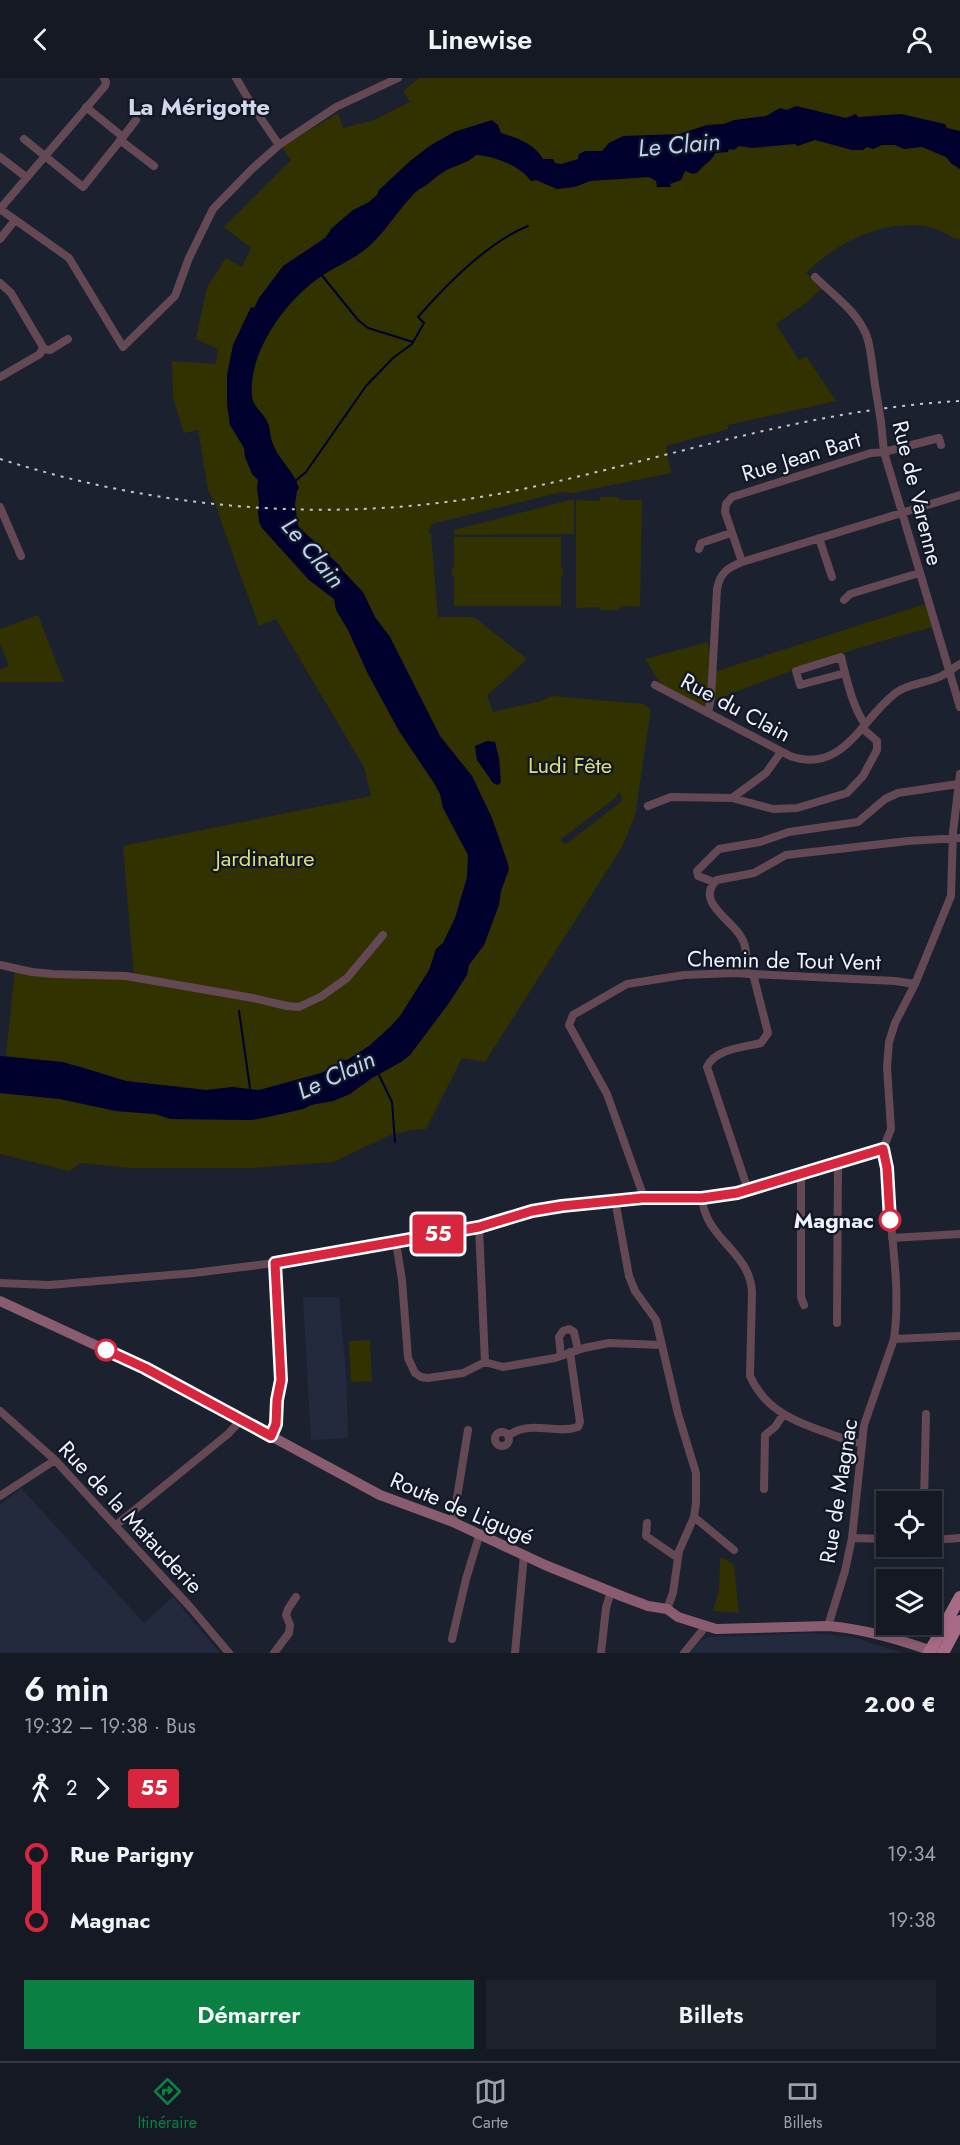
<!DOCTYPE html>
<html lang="fr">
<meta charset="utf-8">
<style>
:root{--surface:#141923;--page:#1d222b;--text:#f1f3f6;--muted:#9da0a6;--line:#333841;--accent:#0b8043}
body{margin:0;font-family:Jost,sans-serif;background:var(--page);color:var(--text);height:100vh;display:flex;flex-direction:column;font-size:22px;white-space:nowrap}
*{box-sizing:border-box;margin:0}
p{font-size:20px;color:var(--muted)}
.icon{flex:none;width:33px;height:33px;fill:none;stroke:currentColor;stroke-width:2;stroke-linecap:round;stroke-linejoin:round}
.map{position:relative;height:1575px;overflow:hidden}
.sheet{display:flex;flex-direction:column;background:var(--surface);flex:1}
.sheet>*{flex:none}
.badge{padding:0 12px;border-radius:4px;font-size:21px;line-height:39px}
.buttons{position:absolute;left:876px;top:1413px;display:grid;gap:12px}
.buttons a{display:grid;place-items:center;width:66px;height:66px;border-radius:0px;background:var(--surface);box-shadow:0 3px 9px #0003,0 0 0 2px var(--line);font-size:30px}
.map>.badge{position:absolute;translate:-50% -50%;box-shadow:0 0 0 3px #fff}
.legs{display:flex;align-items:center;gap:9px;height:66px;padding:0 24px;font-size:20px}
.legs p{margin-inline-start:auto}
.summary{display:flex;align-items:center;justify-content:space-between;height:102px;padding:0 24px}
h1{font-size:33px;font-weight:600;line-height:45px}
.button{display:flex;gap:12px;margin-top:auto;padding:12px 24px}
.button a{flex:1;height:69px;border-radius:0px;background:var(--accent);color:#fff;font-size:24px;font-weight:600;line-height:69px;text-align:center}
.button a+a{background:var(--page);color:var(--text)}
ul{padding:0 24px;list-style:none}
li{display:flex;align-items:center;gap:21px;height:66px;font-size:22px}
li i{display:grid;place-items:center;width:9px;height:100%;margin:0 8px;background:currentColor}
li i::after{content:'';width:15px;height:15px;margin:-8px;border:4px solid;border-radius:50%;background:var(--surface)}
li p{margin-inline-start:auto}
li:first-child i{background:linear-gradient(#0000 50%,currentColor 0)}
li:last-child i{background:linear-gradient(currentColor 50%,#0000 0)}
header{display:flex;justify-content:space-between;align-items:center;height:78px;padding:0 24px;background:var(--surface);font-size:27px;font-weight:600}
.tabs{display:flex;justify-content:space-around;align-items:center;height:84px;border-top:2px solid var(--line);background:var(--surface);font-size:16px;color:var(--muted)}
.tabs a{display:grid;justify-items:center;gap:3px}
.tabs .current{color:var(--accent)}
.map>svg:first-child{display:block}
.built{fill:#232a3e}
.green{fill:#313200;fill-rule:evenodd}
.water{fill:#00012d}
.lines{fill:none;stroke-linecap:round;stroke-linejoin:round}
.stream{stroke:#00012d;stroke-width:2}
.street{stroke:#644853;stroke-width:8}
.secondary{stroke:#8a5c6f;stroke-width:10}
.primary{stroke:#a76c85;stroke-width:12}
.rail{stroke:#c3c7d2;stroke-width:2;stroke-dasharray:3 6;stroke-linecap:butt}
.street-bridge{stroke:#644853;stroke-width:8}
.line-1-casing{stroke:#fff;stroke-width:14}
.line-1{stroke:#d7263d;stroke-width:9}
.stop-1-dot{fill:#fff;stroke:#d7263d;stroke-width:3}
.labels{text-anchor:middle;stroke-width:4.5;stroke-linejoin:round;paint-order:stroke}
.street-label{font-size:22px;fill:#edf1fb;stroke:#121725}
.park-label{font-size:22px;fill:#dadf79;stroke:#121725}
.stop-label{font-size:22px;font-weight:bold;fill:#edf1fb;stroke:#121725;text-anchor:end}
.neighbourhood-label{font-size:24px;font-weight:bold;fill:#cfd7eb;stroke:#121725}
.water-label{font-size:24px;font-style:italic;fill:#bed4f4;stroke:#121725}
</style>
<header><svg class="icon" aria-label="back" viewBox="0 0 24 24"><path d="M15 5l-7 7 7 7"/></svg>Linewise<svg class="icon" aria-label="person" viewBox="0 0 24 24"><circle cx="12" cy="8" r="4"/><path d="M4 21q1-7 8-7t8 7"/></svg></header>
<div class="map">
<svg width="960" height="1575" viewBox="0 0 960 1575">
<rect width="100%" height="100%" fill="#1b212f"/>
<path class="built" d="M303 1219H339L346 1295 348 1360 311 1362Z
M21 1410 144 1545 173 1519 220 1575H0V1427Z
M812 1555 853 1559 902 1575H690L701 1562 710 1559Z"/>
<path class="green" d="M419 0H960V162C949 158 937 150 925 148 882 142 836 165 806 195L821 211 806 225 776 246 799 282 806 278 836 323 728 347V351L666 368 671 395 573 415 561 414 432 446 428 455 431 456 438 539H474L527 581 487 618 493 634 541 623 552 618 643 626 651 631 635 738 622 769 485 984 462 980 426 1051 411 1052 388 1058 333 1084 251 1090H130L80 1085 70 1093 0 1076V1015L60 1021 116 1033 155 1036 171 1041 251 1042 239 1010 232 1009 206 1012 126 1003 79 988 6 978 15 890 134 899 123 768 371 718 364 689 276 541 259 548 218 435 219 434 208 412 198 352 184 355 173 320 172 283 216 286 218 271 196 261 207 209 226 180 242 189 251 170 224 149 291 82 282 69 338 35 343 50 374 42 410 24 403 13ZM620 714 622 723 566 766 560 762 614 721Z
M600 419H619V422H642L640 528 619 529 618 532H600L599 529 576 530V422L600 423Z
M574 421V456L454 457V452Z
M454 459H561V489L563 490V497L561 498V528H454V498L452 497V490L454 489Z
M925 526 933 549C858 568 785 594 713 623L714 594Z
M38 537 64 604H0V592L9 588 0 566V551Z
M708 564 710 580 707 629 705 630 660 605 645 581Z
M370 1262 372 1303 351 1304 349 1263Z
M723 1480 734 1487 739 1535 713 1533 719 1512 720 1481Z"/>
<path class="water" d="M796 28 846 40 856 36 858 39 901 36 945 46 947 50 960 53V91L952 86 946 79 922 69 904 71 895 67H882L873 71 867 69 863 72H852L815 62 798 68 795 66 752 70 739 68 734 72 729 71 728 74 715 75C713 82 703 87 698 94L693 96 685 93 681 102 670 106 671 109H657L656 103 649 99 590 103 575 109 557 111 536 102 531 103C521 88 494 78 476 77 466 87 453 87 442 95 432 101 429 107 418 112 398 130 385 157 363 173 349 184 330 191 316 202 283 226 248 276 252 318 252 327 262 334 266 341 271 349 269 355 272 363 277 381 294 392 299 410L297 413 295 426 298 448 340 488 343 493 363 514 375 539 390 559 440 658 472 698 492 740 507 783 509 791 501 813 499 827 484 867 469 887 467 897 449 925 410 977 401 984 372 1000 350 1016 333 1023 311 1027 303 1031 268 1039 252 1042 171 1041 155 1036 116 1033 60 1021 0 1015V978L63 984 126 1003 206 1012 233 1009 259 1012 321 995 334 989 342 982H347L369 968 390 949 400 938 429 892 436 871 443 865 455 840 467 799 468 777 443 730 440 716 434 705 399 653 368 596 348 552 336 532 334 521 309 502 262 450 259 444 258 434 259 425 257 410 258 402 252 396 245 379 244 370 230 347 227 326V297L233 267 251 229 254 230 259 220 283 188 325 160 332 150 353 132 369 124 377 117 379 112 410 83 431 67 454 54 492 42 498 47 501 55C517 60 534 65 543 81H553L555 85 561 86 578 81 579 76 585 73H602L609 65 623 58 679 56 707 47 724 46 734 42 766 38 780 30 787 32Z
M487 663 495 664 499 680 501 704 498 707 493 705 477 682 475 668Z"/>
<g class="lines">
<path class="stream" d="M320 195 358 242 368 250 413 264
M294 404 306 394 366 308 393 280 412 266 424 245 418 239C446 207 488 164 528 148
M239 933 250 1010
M379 997 392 1024 395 1064"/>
<path class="street" d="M236 0 253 29 279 67
M123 59 136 42
M24 61 83 109 123 59 86 29
M120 62 154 88
M0 79 26 99
M0 131 69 180 123 269 175 218 189 180 213 131 252 91 279 67 336 29 398 0
M0 131 105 8 106 4 104 0
M0 161 15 142
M815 199C834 218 860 235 868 262 872 278 873 297 876 313
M0 205 11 215 43 269 40 276 0 299
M43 271 50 272 68 261
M881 344 884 374 960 629
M0 429 21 478
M819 460 832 499
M699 471 701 465 731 455
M742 484 725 434 726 426 732 419 871 375 884 374 939 360 941 367
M844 522 850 516 919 495
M845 595 800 607 796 593 841 579C846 599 853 631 865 646
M655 607 790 678C844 697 862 639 897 614 912 604 931 605 945 596 951 593 954 589 960 586
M708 635 711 620 717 511C720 495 727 490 742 484L960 417
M732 720 773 731 797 730 847 715 863 698 877 672V663L862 650
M648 728 671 719 732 720 766 695 781 674
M714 804 698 798 697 793 719 771 760 764 789 754 858 744 885 721 898 715 958 706
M0 887 32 894 53 896 126 898 253 920 287 928 299 929 322 918 347 900 383 857
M747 896C746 884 748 869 741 859 732 842 694 823 717 802L754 795 786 777 908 763 960 760
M883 1071 891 1051 887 989 889 964 895 945 915 906 951 818 953 754 960 696
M801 1095V1219L804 1227
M748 1112 707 989C714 971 744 969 761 965L768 955 753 896
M642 1120V1114L607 1016 569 947 573 937 627 906 684 897 734 895 895 903 915 906
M702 1120C705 1161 750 1173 752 1214L750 1298C765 1332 795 1344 828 1355 839 1359 849 1364 860 1365
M615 1122 629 1198 635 1213 656 1242 678 1336 696 1395V1425L694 1439 679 1473 673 1515 667 1531
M479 1149 485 1284 503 1289 555 1280 584 1270 609 1265 662 1267
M892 1160 960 1156
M396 1164 402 1202 408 1280 415 1295 421 1299 428 1300 463 1295 485 1284
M0 1205 49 1207 194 1195 275 1185 396 1164 479 1149 532 1133 562 1127 642 1120H702L737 1115 883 1071
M837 1245 838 1084
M894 1261 960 1258
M561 1278 559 1259 563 1253 569 1251 574 1254 578 1272
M0 1333 55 1382 191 1530 229 1575
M495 1361a7 7 0 1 1 14 0a7 7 0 1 1-14 0Z
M271 1358 276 1348 281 1302 275 1185
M508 1358C529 1341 555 1357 578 1349L580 1344 570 1274
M764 1411 765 1357 775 1349 783 1337
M0 1418 55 1382
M924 1424 926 1336
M694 1439 734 1472
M453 1444 468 1352
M647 1445 646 1458 678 1480
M116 1447 228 1356 240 1343
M852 1460 886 1461
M932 1462 960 1460
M828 1548 845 1493 852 1460 864 1347 894 1261C902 1204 888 1146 887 1090L883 1071
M452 1561 466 1501 480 1455
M274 1575 289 1555 290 1547 286 1537 288 1531 296 1519
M515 1575 524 1477
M601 1575 606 1530 611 1513
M684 1575 706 1548"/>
<path class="secondary" d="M0 1223 145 1290 380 1417 453 1444 545 1487 624 1519 648 1528 667 1531 678 1539 716 1551 828 1548C865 1551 902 1562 937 1575"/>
<path class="primary" d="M929 1575 960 1519
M943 1575 960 1543"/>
<path class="rail" d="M0 381C169 434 349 448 523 411 669 380 810 331 960 323"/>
<path class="street-bridge" d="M876 313 881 344"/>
</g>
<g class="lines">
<g class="line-1-casing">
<path id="line-1" d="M106 1272 145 1290 271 1358 276 1346 277 1322 281 1302 275 1185 479 1149 532 1133 562 1128 642 1120H702L737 1115 883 1071 887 1090 890 1142"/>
</g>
<use href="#line-1" class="line-1"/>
</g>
<g class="stop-1-dot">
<circle cx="890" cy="1142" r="10"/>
<circle cx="106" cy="1272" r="10"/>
</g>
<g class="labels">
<g class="street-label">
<text transform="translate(801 378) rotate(-17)" y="8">Rue Jean Bart</text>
<text transform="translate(918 415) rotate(76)" y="8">Rue de Varenne</text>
<text transform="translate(736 629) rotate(28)" y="8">Rue du Clain</text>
<text transform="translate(784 882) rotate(1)" y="8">Chemin de Tout Vent</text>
<text transform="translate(838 1413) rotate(-81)" y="8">Rue de Magnac</text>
<text transform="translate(462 1430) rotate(23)" y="8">Route de Ligugé</text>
<text transform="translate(131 1439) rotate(47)" y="8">Rue de la Matauderie</text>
</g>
<g class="park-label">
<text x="570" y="695">Ludi Fête</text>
<text x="265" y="788">Jardinature</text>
</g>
<g class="stop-label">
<text x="874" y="1150">Magnac</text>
</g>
<g class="neighbourhood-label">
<text x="199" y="37">La Mérigotte</text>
</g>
<g class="water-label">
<text transform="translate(679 67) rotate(-5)" y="8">Le Clain</text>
<text transform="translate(313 475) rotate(50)" y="8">Le Clain</text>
<text transform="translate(336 997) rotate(-25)" y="8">Le Clain</text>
</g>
</g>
</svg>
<div class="buttons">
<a><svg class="icon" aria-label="locate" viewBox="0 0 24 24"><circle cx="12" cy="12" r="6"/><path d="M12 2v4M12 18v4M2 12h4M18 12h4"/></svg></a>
<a><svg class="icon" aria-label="layers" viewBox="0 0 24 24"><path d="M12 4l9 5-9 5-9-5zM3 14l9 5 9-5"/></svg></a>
</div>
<b class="badge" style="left:438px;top:1156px;background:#d7263d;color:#fff">55</b>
</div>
<section class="sheet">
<div class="summary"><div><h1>6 min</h1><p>19:32 – 19:38 · Bus</p></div><b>2.00 €</b></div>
<div class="legs"><svg class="icon" aria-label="walk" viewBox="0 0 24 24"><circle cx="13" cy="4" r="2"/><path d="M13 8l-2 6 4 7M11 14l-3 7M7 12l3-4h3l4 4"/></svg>2<svg class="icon" aria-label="forward" viewBox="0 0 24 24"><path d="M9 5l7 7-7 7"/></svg><b class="badge" style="background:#d7263d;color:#fff">55</b></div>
<ul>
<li><i style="color:#d7263d"></i><b>Rue Parigny</b><p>19:34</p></li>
<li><i style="color:#d7263d"></i><b>Magnac</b><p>19:38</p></li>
</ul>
<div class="button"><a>Démarrer</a><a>Billets</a></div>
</section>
<nav class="tabs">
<a class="current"><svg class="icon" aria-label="directions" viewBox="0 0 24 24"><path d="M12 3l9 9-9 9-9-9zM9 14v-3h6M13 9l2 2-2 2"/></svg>Itinéraire</a>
<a><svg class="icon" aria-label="map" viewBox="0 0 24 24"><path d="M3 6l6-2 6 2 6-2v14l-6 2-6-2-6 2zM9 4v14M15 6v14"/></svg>Carte</a>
<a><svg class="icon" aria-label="tickets" viewBox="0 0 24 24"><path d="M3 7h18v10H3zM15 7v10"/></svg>Billets</a>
</nav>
